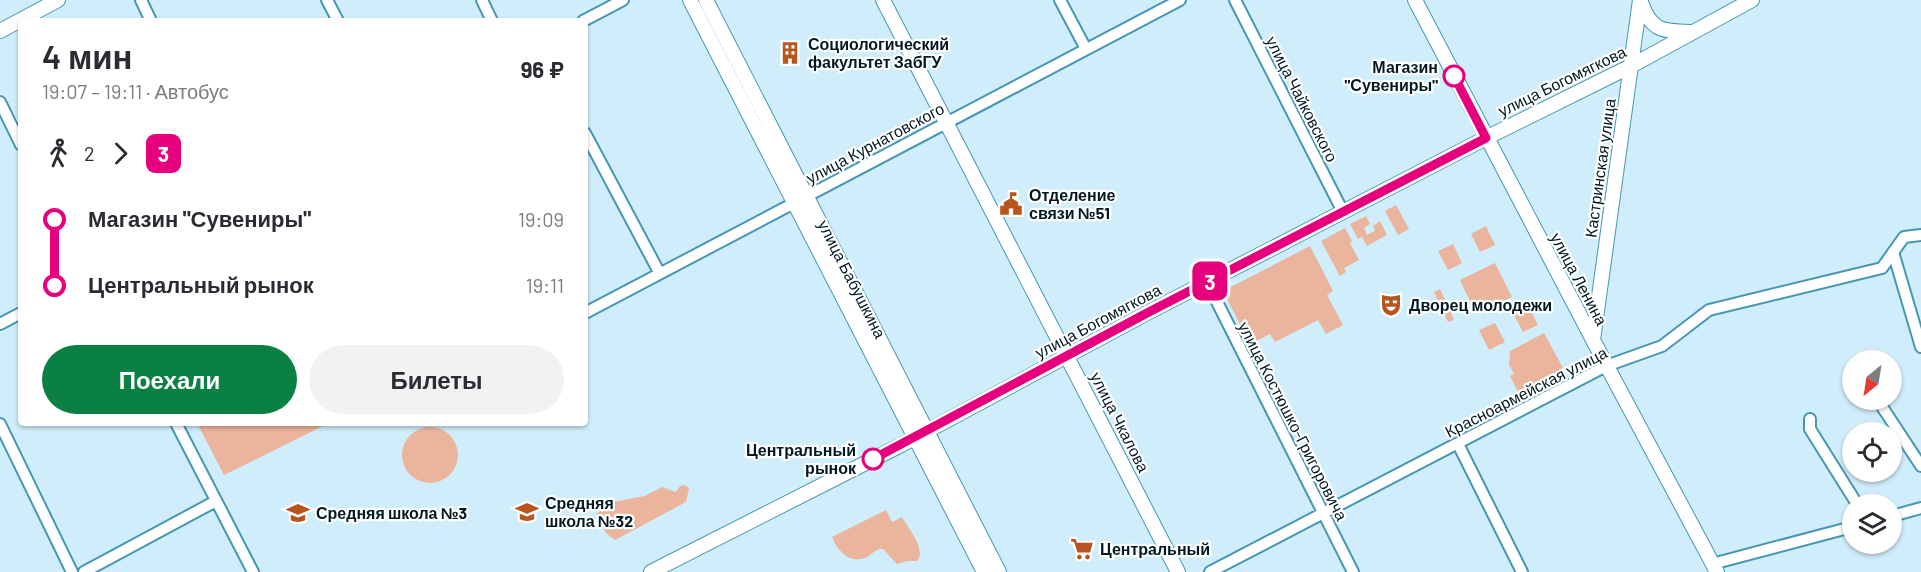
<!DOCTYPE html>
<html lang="ru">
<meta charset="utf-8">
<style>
:root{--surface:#fff;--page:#f2f2f3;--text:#2b2b33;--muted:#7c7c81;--accent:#0b8043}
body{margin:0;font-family:Barlow,sans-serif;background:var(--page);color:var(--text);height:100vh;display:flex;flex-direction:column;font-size:22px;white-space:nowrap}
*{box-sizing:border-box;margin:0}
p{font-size:20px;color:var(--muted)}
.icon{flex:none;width:33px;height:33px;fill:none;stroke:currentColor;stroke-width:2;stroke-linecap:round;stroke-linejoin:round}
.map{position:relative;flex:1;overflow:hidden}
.panel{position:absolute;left:18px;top:18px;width:570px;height:408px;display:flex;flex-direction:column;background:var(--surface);border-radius:6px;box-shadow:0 2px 4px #0004}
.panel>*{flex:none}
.badge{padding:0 12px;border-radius:9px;font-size:21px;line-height:39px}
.needle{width:39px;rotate:210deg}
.buttons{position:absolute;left:1842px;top:350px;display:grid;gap:12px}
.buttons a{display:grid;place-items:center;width:60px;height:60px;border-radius:50%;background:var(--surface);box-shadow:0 2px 4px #0004;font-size:30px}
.map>.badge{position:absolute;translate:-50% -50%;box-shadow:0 0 0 3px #fff}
.legs{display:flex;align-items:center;gap:9px;height:66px;padding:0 24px;font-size:20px}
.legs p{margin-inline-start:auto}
.head{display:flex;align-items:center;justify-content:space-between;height:102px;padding:0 24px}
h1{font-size:33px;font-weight:600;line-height:45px}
.action{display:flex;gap:12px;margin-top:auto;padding:12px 24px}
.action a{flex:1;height:69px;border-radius:36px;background:var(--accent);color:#fff;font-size:24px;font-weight:600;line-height:69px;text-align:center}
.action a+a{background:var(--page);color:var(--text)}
ul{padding:0 24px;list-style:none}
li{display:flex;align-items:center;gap:21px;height:66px;font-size:22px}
li i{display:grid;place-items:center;width:9px;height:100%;margin:0 8px;background:currentColor}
li i::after{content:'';width:15px;height:15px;margin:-8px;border:4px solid;border-radius:50%;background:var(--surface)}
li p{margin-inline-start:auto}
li:first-child i{background:linear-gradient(#0000 50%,currentColor 0)}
li:last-child i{background:linear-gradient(currentColor 50%,#0000 0)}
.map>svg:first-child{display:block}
.green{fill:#ebb49c}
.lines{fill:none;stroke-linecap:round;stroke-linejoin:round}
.minor-casing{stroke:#4797b4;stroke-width:14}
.major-casing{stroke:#4797b4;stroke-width:16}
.minor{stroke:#fff;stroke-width:10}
.major{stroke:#fff;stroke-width:14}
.line-1-casing{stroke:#fff;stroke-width:14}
.line-1{stroke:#e6007e;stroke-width:9}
.stop-1-dot{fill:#fff;stroke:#e6007e;stroke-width:3}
.labels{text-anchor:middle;stroke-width:4.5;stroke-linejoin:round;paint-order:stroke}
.poi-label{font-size:16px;font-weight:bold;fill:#011922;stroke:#fff;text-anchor:start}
.stop-label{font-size:16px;font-weight:bold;fill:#011922;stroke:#fff;text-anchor:end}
.street-label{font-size:16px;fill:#011922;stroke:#fff}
</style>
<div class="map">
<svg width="1921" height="572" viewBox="0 0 1921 572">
<rect width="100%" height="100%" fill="#cfedfa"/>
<path class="green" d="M1396 205 1409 229 1398 235 1385 211Z
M1366 216 1370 224 1364 228 1367 235 1375 231 1373 226 1380 221 1387 235 1367 246 1362 237 1358 239 1350 224Z
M1486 226 1495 245 1480 252 1471 234Z
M1345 228 1352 241 1350 243 1359 260 1344 268 1346 272 1340 276 1321 241Z
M1453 244 1462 263 1448 270 1438 251Z
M1310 246 1333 291 1327 295 1343 325 1326 334 1318 320 1275 342 1270 334 1250 344 1223 291Z
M1495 263 1512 297 1476 314 1460 280Z
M1440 289 1454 320 1448 322 1434 292Z
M1528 306 1538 325 1523 332 1513 313Z
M1495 323 1505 342 1489 350 1479 330Z
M1544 333 1563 368 1518 392 1510 376 1514 374 1509 365 1510 351Z
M197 423H329L224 475Z
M402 455a28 28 0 1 1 56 0a28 28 0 1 1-56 0Z
M685 485 689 488 686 502 615 540 606 533 596 514 613 502 645 496 662 487 676 492 680 486Z
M886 510 892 522 902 517C908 528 927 550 917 561H907L897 564 883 549H879C874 551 871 555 867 557 850 565 838 551 832 537Z"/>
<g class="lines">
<g class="minor-casing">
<path id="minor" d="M141 0 151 21
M327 0 338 21
M482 0 492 21
M1060 0 1086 49
M1235 0 1343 212
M583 21 623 0
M0 102 21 145
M585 133 659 272
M1893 252 1921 347
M1207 282 1353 572
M585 313 1180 0
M0 324 21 313
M1877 399 1921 466
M1810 419V429L1857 504
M176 423 253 572
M0 424 72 572
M1458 444 1522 572
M1892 516 1921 508
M1712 564 1852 527
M84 572 216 501
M1210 572 1606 366 1662 346 1709 310 1882 268 1904 237 1921 235"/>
</g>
<g class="major-casing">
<path id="major" d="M690 0 984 572
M706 0 999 572
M883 0 1178 572
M1415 0 1593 340 1717 572
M1641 2C1651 32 1663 31 1693 32
M0 31 58 0
M1593 340 1640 0
M651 572 901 445 1147 313 1486 138 1631 66 1752 0"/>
</g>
<use href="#minor" class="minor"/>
<use href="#major" class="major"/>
</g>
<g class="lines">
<g class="line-1-casing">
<path id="line-1" d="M873 459 1147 313 1486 138 1454 76"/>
</g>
<use href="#line-1" class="line-1"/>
</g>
<defs>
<g id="building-bare" transform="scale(1.8)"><path d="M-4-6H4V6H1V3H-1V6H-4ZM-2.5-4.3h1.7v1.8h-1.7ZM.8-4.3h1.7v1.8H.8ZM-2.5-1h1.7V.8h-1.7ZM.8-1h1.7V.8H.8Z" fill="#b8541e" stroke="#fff" stroke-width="2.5" paint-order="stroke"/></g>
<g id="civic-bare" transform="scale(1.8)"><path d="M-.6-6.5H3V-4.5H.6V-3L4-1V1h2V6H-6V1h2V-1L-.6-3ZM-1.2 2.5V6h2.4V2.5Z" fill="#b8541e" stroke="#fff" stroke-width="2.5" paint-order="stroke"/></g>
<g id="theatre-bare" transform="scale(1.8)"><path d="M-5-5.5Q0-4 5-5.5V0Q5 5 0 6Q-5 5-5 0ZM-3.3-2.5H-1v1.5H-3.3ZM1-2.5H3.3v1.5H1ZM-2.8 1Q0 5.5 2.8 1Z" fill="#b8541e" stroke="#fff" stroke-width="2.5" paint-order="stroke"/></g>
<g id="school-bare" transform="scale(1.8)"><path d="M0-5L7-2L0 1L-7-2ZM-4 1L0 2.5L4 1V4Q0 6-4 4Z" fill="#b8541e" stroke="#fff" stroke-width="2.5" paint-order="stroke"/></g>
<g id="supermarket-bare" transform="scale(1.8)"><path d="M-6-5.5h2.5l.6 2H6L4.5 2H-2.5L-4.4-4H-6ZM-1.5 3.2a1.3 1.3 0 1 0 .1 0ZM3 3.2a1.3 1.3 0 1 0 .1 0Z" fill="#b8541e" stroke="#fff" stroke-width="2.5" paint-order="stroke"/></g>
</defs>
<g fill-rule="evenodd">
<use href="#building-bare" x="790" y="53"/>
<use href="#civic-bare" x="1011" y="204"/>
<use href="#theatre-bare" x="1391" y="305"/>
<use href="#school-bare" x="527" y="512"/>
<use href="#school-bare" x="298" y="513"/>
<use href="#supermarket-bare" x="1082" y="549"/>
</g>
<g class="stop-1-dot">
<circle cx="1454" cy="76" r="10"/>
<circle cx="873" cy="459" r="10"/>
</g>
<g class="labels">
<g class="poi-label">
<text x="808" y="50">Социологический<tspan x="808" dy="18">факультет ЗабГУ</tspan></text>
<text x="1029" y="201">Отделение<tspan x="1029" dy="18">связи №51</tspan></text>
<text x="1409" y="311">Дворец молодежи</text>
<text x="545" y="509">Средняя<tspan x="545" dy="18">школа №32</tspan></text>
<text x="316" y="519">Средняя школа №3</text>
<text x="1100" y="555">Центральный</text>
</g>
<g class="stop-label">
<text x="1438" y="73">Магазин<tspan x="1438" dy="18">"Сувениры"</tspan></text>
<text x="856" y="456">Центральный<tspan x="856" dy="18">рынок</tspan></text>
</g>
<g class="street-label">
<text transform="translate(1562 81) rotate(-26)" y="6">улица Богомягкова</text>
<text transform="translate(1302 99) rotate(63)" y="6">улица Чайковского</text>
<text transform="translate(875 143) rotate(-28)" y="6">улица Курнатовского</text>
<text transform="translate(1600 168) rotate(-82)" y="6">Кастринская улица</text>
<text transform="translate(852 279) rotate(63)" y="6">улица Бабушкина</text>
<text transform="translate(1579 279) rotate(62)" y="6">улица Ленина</text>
<text transform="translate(1098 321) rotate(-28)" y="6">улица Богомягкова</text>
<text transform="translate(1526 392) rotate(-27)" y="6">Красноармейская улица</text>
<text transform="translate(1293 421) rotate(63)" y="6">улица Костюшко-Григоровича</text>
<text transform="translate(1120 422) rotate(63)" y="6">улица Чкалова</text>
</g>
</g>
</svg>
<div class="buttons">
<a><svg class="needle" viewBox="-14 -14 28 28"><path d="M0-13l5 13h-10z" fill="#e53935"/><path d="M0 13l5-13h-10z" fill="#7c7c81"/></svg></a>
<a><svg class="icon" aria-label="locate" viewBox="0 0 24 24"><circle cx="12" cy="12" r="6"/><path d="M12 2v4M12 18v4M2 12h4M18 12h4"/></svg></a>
<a><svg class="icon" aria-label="layers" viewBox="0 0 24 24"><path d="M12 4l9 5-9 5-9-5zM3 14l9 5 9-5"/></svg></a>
</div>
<b class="badge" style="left:1210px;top:281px;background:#e6007e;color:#fff">3</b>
<section class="panel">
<div class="head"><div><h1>4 мин</h1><p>19:07 – 19:11 · Автобус</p></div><b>96 ₽</b></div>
<div class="legs"><svg class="icon" aria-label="walk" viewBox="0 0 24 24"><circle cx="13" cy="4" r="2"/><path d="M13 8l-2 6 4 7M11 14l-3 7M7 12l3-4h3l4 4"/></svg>2<svg class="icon" aria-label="forward" viewBox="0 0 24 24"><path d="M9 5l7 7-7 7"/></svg><b class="badge" style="background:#e6007e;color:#fff">3</b></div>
<ul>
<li><i style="color:#e6007e"></i><b>Магазин &quot;Сувениры&quot;</b><p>19:09</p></li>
<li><i style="color:#e6007e"></i><b>Центральный рынок</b><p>19:11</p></li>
</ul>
<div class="action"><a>Поехали</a><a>Билеты</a></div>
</section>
</div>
